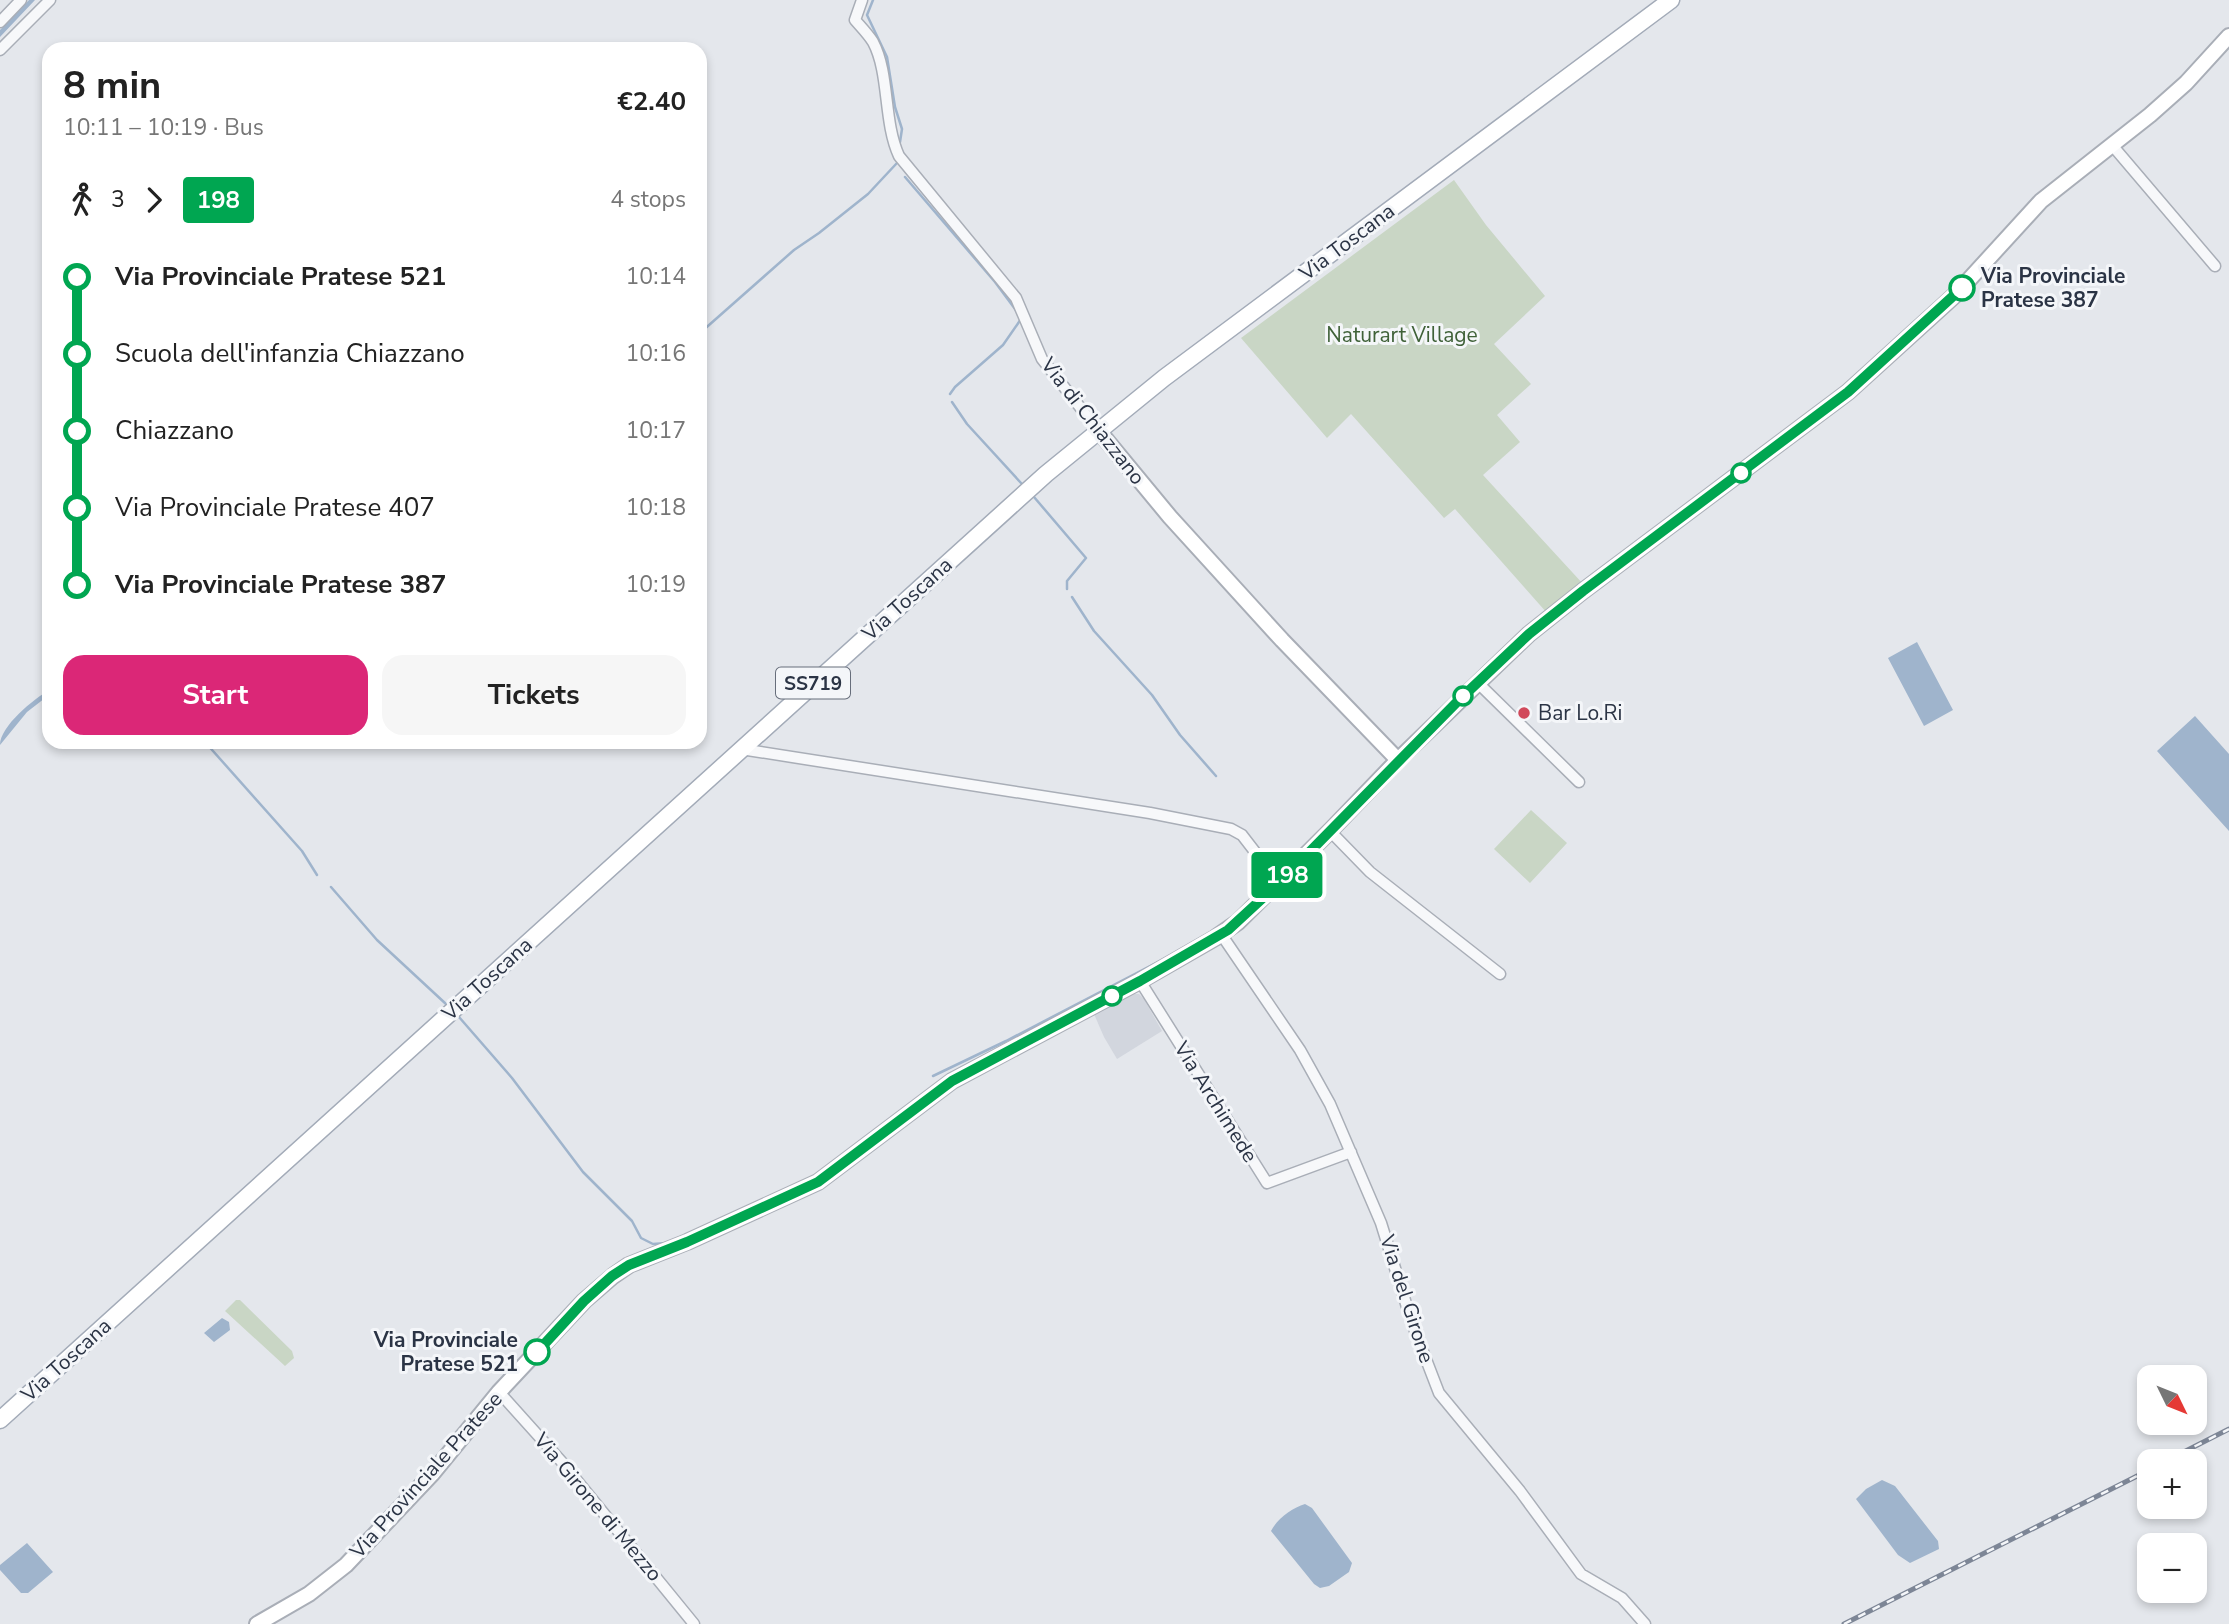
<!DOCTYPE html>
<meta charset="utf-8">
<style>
:root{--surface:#fff;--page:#f6f6f6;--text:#222;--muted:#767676;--accent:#db2777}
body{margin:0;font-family:"Nunito Sans",sans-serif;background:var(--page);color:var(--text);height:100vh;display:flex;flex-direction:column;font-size:26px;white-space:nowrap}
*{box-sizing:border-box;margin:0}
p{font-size:23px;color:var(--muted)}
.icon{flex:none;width:38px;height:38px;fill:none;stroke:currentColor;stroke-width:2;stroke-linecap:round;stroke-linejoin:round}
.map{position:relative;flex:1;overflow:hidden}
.details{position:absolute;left:42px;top:42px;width:665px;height:707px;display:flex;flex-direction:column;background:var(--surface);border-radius:21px;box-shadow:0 4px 10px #0003}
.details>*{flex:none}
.badge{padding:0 14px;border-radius:5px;font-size:24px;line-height:46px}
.needle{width:46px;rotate:133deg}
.tools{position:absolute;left:2137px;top:1365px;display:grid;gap:14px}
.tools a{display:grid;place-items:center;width:70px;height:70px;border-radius:14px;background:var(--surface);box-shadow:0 4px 10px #0003;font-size:35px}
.map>.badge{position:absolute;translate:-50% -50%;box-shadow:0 0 0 4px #fff}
.legs{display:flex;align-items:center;gap:10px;height:77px;padding:0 21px;font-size:23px}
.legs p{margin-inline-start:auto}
.summary{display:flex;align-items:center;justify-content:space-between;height:119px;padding:0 21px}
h1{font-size:38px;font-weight:700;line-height:52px}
.primary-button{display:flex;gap:14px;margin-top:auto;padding:14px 21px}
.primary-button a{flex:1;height:80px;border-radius:21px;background:var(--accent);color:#fff;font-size:28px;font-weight:700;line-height:80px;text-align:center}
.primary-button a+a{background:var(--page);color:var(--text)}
ul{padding:0 21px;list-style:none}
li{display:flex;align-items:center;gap:24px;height:77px;font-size:26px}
li i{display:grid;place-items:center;width:10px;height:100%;margin:0 9px;background:currentColor}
li i::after{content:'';width:18px;height:18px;margin:-9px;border:5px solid;border-radius:50%;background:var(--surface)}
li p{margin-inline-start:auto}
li:first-child i{background:linear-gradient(#0000 50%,currentColor 0)}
li:last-child i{background:linear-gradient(currentColor 50%,#0000 0)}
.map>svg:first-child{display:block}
.built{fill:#d2d6de}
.green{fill:#c9d6c5}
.water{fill:#9fb4cc}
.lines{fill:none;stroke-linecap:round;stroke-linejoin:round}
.stream{stroke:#9fb4cc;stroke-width:2.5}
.street-casing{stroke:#a9aeb7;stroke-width:13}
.secondary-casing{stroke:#a9aeb7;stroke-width:18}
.primary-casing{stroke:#a3abb8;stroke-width:19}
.street{stroke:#f7f8fa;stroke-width:10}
.secondary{stroke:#fff;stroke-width:14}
.primary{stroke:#fff;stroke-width:16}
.rail-casing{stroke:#7d8696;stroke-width:5}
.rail{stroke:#f4f6f9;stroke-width:2.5;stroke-dasharray:8;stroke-linecap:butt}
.line-1-casing{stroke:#fff;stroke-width:16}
.line-1{stroke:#00a651;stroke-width:10}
.stop-1-dot{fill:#fff;stroke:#00a651;stroke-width:3.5}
.poi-dot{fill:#d1495b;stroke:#f4f6f9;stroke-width:2.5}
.labels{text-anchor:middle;stroke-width:6;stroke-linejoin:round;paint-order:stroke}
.shield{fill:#f4f6f9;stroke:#676e7b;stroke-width:2}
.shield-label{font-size:19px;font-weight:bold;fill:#2b3445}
.street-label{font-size:21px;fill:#2b3445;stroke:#f4f6f9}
.stop-label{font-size:21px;font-weight:bold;fill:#2b3445;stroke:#f4f6f9;text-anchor:start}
.park-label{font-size:21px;fill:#3f6138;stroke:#f4f6f9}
.poi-label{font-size:21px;fill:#2b3445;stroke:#f4f6f9;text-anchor:start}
</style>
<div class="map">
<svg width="2229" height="1624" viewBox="0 0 2229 1624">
<rect width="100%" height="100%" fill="#e4e7ec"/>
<path class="built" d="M1133 994H1139L1144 999 1162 1031 1117 1059 1104 1037 1094 1014Z"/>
<path class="green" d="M1454 180 1486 225 1545 296 1494 344 1531 384 1497 415 1520 442 1483 475 1584 585 1547 613 1455 509 1444 518 1351 414 1327 438 1241 338Z
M1531 810 1567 843 1530 883 1494 849Z
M236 1300H240L292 1351 294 1358 285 1366 225 1311Z"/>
<path class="water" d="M29 0H35L0 37V30Z
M1917 642 1953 710 1924 726 1888 658Z
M49 690V695L27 712 0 745C0 726 34 699 49 690Z
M2195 716 2229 754V831L2157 751Z
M222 1318 229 1322 230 1330 214 1342 204 1333Z
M1882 1480 1895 1486 1938 1541 1939 1549 1910 1563 1898 1555 1856 1499 1866 1489Z
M1305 1504 1312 1508 1352 1563 1349 1572 1329 1586 1320 1588 1314 1584 1271 1531C1277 1519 1292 1508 1305 1504Z
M27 1543 53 1572 28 1593H21L0 1570V1565Z"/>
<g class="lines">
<path class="stream" d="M873 0 867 15 887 57 895 107 902 129 900 142
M905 177 995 282 1018 313
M700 333 794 250 819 233 868 194 897 163
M950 394 955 387 1003 345 1021 319
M952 402 967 424 1021 483
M1034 497 1086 558 1067 581V589
M1072 597 1094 631 1152 695 1180 735 1216 776
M205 742 302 851 317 875
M331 887 377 940 446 1004
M459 1017 512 1078 583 1172 632 1221 641 1238 653 1244 667 1243
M933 1076 1006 1041 1179 951"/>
<g class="street-casing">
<path id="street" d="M862 0 855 20C861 27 868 34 873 42 890 74 883 121 899 156L1016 298 1042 359 1098 430
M0 22 21 0
M0 50 50 0
M2112 145 2215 266
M1477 682 1579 782
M741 749 1150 813 1231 829 1242 835 1279 883
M1330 831 1370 872 1500 974
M1221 934 1300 1050 1330 1104 1381 1223 1412 1323 1439 1393 1520 1491 1581 1574 1622 1598 1645 1624
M1140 981 1267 1183 1351 1152
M499 1392 561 1461 694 1624"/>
</g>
<g class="secondary-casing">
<path id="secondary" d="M1098 430 1170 517 1282 640 1398 760
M257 1624 309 1594 346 1565 432 1474 499 1392 584 1301 613 1276 629 1265 687 1242 818 1182 952 1081 1140 981 1215 938 1238 922 1330 831 1398 760 1529 634 1583 591 1848 392 1955 295 2041 201 2150 115 2186 83 2229 36"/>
</g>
<g class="primary-casing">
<path id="primary" d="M0 1420 1046 474 1164 378 1671 0"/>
</g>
<use href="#street" class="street"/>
<use href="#secondary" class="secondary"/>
<use href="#primary" class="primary"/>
<g class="rail-casing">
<path id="rail" d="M2166 1461 2229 1429
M1844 1624 2149 1470"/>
</g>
<use href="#rail" class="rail"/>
</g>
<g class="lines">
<g class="line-1-casing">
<path id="line-1" d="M537 1352 584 1301 612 1276 629 1265 687 1242 818 1182 952 1081 1140 981 1228 930 1279 883 1457 702 1529 634 1583 591 1848 392 1962 288"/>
</g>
<use href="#line-1" class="line-1"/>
</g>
<g class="stop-1-dot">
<circle cx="1962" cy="288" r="12"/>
<circle cx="1741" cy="473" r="9"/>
<circle cx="1463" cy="696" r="9"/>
<circle cx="1112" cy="996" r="9"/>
<circle cx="537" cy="1352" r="12"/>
</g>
<circle class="poi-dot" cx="1524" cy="713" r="7"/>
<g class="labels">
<rect class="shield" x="776" y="667.5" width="74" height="31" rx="5"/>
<g class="shield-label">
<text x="813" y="690">SS719</text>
</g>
<g class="street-label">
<text transform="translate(1347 242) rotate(-37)" y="7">Via Toscana</text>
<text transform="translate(1093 421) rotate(52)" y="7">Via di Chiazzano</text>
<text transform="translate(907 599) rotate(-42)" y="7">Via Toscana</text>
<text transform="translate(487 979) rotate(-42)" y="7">Via Toscana</text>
<text transform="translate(1216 1102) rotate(58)" y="7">Via Archimede</text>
<text transform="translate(1407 1299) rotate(72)" y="7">Via del Girone</text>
<text transform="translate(66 1360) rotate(-42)" y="7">Via Toscana</text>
<text transform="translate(426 1475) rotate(-48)" y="7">Via Provinciale Pratese</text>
<text transform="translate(598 1507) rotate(50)" y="7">Via Girone di Mezzo</text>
</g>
<g class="stop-label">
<text x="1981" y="283">Via Provinciale<tspan x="1981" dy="24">Pratese 387</tspan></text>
<text x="518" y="1347" text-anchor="end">Via Provinciale<tspan x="518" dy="24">Pratese 521</tspan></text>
</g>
<g class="park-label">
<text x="1402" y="342">Naturart Village</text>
</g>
<g class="poi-label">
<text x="1538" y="720">Bar Lo.Ri</text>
</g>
</g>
</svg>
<div class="tools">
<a><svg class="needle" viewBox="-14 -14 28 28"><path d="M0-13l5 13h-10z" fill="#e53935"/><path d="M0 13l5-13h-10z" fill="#767676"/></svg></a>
<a>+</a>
<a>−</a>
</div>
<b class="badge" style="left:1287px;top:875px;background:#00a651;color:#fff">198</b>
<section class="details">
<div class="summary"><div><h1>8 min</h1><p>10:11 – 10:19 · Bus</p></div><b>€2.40</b></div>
<div class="legs"><svg class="icon" aria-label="walk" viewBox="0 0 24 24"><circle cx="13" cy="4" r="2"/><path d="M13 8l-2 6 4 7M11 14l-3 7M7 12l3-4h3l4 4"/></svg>3<svg class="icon" aria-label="forward" viewBox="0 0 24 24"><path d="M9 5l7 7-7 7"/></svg><b class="badge" style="background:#00a651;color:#fff">198</b><p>4 stops</p></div>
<ul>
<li><i style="color:#00a651"></i><b>Via Provinciale Pratese 521</b><p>10:14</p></li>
<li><i style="color:#00a651"></i><span>Scuola dell'infanzia Chiazzano</span><p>10:16</p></li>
<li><i style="color:#00a651"></i><span>Chiazzano</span><p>10:17</p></li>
<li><i style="color:#00a651"></i><span>Via Provinciale Pratese 407</span><p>10:18</p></li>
<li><i style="color:#00a651"></i><b>Via Provinciale Pratese 387</b><p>10:19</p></li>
</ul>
<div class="primary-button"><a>Start</a><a>Tickets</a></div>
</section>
</div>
